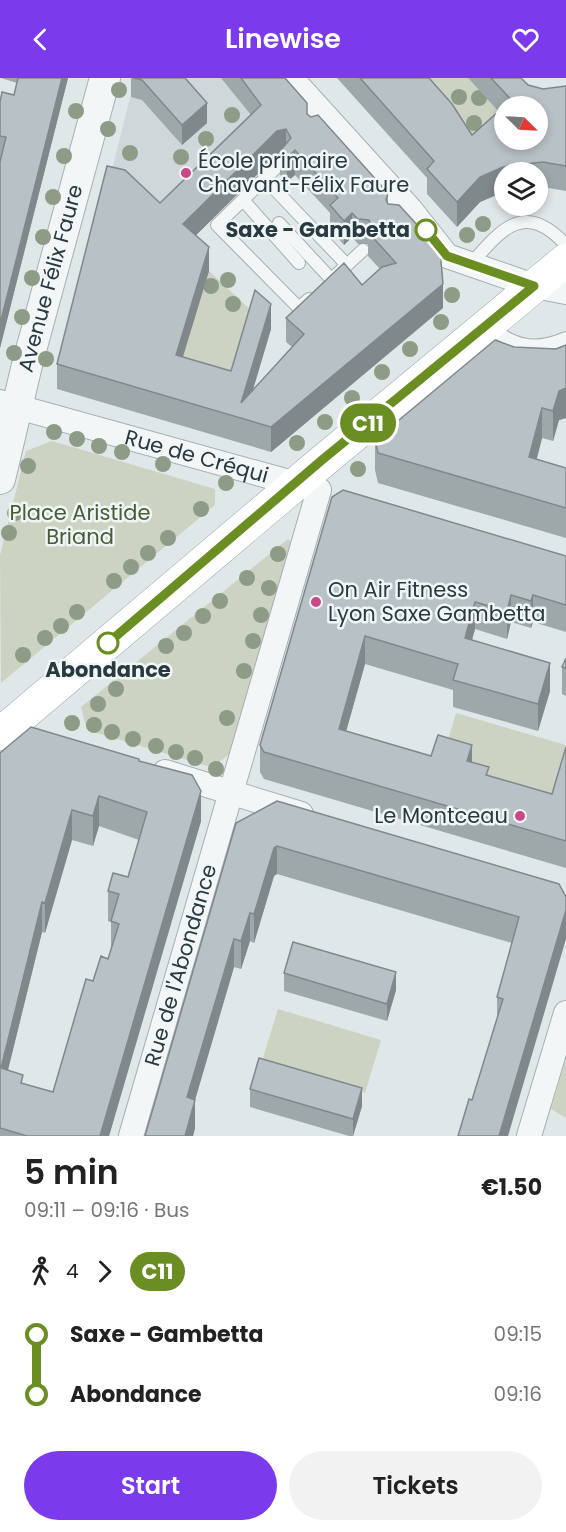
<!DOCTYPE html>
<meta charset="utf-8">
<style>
:root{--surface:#fff;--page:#f2f2f2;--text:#222;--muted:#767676;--accent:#7c3aed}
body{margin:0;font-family:Poppins,sans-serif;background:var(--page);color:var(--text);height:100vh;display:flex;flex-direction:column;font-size:22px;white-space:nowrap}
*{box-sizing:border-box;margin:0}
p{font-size:20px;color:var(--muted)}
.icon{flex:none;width:33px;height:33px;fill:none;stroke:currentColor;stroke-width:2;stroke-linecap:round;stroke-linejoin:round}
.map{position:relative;height:1058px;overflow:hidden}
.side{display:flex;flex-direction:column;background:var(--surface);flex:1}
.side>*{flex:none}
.badge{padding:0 12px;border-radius:20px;font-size:21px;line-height:39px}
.needle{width:39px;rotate:114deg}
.buttons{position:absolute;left:494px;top:18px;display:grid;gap:12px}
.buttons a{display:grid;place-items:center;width:54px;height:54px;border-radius:50%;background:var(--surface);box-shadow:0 3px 9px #0003;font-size:30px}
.map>.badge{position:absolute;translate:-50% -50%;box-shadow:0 0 0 3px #fff}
.legs{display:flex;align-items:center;gap:9px;height:66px;padding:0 24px;font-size:20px}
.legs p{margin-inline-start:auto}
.headline{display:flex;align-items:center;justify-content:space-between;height:102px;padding:0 24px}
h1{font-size:33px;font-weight:600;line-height:45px}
.action{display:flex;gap:12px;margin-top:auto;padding:12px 24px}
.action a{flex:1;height:69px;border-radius:36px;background:var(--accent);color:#fff;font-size:24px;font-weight:600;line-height:69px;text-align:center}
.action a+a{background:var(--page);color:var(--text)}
ul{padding:0 24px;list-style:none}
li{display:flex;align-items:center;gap:21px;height:60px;font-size:22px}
li i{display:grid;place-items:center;width:9px;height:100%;margin:0 8px;background:currentColor}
li i::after{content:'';width:15px;height:15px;margin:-8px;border:4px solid;border-radius:50%;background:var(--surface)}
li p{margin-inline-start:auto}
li:first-child i{background:linear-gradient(#0000 50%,currentColor 0)}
li:last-child i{background:linear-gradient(currentColor 50%,#0000 0)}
header{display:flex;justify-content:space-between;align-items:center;height:78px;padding:0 24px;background:var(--accent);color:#fff;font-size:27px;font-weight:600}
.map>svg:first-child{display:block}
.built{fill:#cfd7db}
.green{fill:#ccd3c2}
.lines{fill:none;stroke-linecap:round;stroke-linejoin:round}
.service-casing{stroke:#a5afb3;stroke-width:14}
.minor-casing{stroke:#a5afb3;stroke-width:26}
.tertiary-casing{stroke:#a5afb3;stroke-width:32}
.primary-casing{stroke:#a0afb4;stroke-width:34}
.service{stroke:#f3f6f7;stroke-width:12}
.minor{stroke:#f3f6f7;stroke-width:24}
.tertiary{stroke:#f3f6f7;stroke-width:30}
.primary{stroke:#fff;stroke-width:33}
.tree{fill:#8e9b87}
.wall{fill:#9ea7aa;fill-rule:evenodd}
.shaded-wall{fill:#81888b}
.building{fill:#b8c2c6;stroke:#81888b;stroke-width:1.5;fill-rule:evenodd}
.line-1-casing{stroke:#fff;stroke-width:14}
.line-1{stroke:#6b8e23;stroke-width:9}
.poi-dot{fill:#cb4888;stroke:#f0f5f6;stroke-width:2}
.stop-1-dot{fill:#fff;stroke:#6b8e23;stroke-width:3}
.labels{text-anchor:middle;stroke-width:5;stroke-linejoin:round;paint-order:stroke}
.poi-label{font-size:21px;fill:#293940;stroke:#f0f5f6;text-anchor:start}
.stop-label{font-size:21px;font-weight:bold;fill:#293940;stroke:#f0f5f6;text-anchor:end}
.street-label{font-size:21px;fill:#293940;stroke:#f0f5f6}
.park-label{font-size:21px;fill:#4a5c37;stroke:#f0f5f6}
</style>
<header><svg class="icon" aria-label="back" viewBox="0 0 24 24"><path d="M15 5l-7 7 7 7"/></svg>Linewise<svg class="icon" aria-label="heart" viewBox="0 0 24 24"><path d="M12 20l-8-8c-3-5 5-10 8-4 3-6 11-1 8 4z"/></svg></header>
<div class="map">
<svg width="566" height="1058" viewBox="0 0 566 1058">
<rect width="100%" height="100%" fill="#e0e7e9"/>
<path class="built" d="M135 0H263L308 49 183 170 107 112Z"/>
<path class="green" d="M406 0H468L504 39 473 75Z
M209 193 255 236 231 317 176 301Z
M52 363 215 411V427L1 605 0 477 26 373Z
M288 461 293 465 234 672 218 685 207 688 87 652 81 629Z
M456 635 566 667 546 737 443 679Z
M278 931 381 962 365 1015 262 983Z
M566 981V1040L551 1031Z"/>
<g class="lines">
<g class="service-casing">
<path id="service" d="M283 83 217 147 299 230 309 221
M265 101 347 187
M243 122 299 185
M279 145 331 201
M471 186C503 149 525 123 566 167
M335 198 363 172
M487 248C516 268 533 274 566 260"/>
</g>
<g class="minor-casing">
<g id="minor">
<path d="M291 0 410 131 447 178 534 208 566 214"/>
<path id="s1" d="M0 324 307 409"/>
<path d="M165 694 301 736"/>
<path id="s2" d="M131 1058 319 412"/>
<path d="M529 1058 566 935"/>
</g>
</g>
<g class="tertiary-casing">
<g id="tertiary">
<path id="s3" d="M0 401 27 287 105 0"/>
</g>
</g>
<g class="primary-casing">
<path id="primary" d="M0 656 323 383 566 182"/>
</g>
<use href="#service" class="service"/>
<use href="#minor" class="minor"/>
<use href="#tertiary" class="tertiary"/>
<use href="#primary" class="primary"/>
</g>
<g class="tree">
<circle cx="119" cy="12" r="8"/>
<circle cx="459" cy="19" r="8"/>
<circle cx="479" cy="20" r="8"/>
<circle cx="76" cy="33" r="8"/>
<circle cx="232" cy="37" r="8"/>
<circle cx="474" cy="45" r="8"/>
<circle cx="108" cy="51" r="8"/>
<circle cx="206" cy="61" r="8"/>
<circle cx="130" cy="75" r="8"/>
<circle cx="64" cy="78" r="8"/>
<circle cx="181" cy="79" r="8"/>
<circle cx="53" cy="119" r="8"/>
<circle cx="483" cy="146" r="8"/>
<circle cx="467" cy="157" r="8"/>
<circle cx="43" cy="159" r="8"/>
<circle cx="32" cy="200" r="8"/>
<circle cx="228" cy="202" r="8"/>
<circle cx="211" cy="208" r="8"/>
<circle cx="452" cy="217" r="8"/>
<circle cx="233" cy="226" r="8"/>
<circle cx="22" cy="239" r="8"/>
<circle cx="441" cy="244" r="8"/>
<circle cx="410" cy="271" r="8"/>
<circle cx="14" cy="275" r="8"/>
<circle cx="46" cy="281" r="8"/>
<circle cx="382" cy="294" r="8"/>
<circle cx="352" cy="320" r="8"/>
<circle cx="325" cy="344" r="8"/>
<circle cx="54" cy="354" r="8"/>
<circle cx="77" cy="361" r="8"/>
<circle cx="297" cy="365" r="8"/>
<circle cx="99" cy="368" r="8"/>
<circle cx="122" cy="374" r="8"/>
<circle cx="163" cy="386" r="8"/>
<circle cx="28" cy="388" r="8"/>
<circle cx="358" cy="391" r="8"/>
<circle cx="226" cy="405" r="8"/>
<circle cx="201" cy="431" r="8"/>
<circle cx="15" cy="435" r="8"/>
<circle cx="9" cy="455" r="8"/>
<circle cx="168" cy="460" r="8"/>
<circle cx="148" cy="475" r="8"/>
<circle cx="278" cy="476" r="8"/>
<circle cx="131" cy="489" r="8"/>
<circle cx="247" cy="500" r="8"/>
<circle cx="114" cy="503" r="8"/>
<circle cx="269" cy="510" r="8"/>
<circle cx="220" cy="523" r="8"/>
<circle cx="77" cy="534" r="8"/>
<circle cx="261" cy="537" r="8"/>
<circle cx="203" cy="538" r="8"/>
<circle cx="61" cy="548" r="8"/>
<circle cx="184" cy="555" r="8"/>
<circle cx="45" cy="560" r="8"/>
<circle cx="253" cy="563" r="8"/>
<circle cx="166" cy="568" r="8"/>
<circle cx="23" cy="577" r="8"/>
<circle cx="244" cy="593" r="8"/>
<circle cx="116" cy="611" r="8"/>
<circle cx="98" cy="626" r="8"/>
<circle cx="227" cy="640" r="8"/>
<circle cx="72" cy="645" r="8"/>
<circle cx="94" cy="647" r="8"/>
<circle cx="112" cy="654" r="8"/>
<circle cx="133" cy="661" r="8"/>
<circle cx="156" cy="668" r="8"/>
<circle cx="176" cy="674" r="8"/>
<circle cx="195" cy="680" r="8"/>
<circle cx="216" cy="691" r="8"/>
</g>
<path class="wall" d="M1 0H68L0 270V24L14 17 17 5Z
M131 0H185L207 45 182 67 142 22 131 19Z
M221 0H285L307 36 388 115V126L443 230 271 374 57 311V286L160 125 251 37ZM280 76V97L287 104 295 97 330 135V151L344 167 352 159 358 166H368V178L380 191 362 207 286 240V264L292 269 253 312 271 251 231 293 183 279 209 193 196 157 277 77Z
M337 0H429L472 57 499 34 468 0H521L528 7 543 11 566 8V0V113L543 109 537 110V94H504V114L480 124 457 149 427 116V100ZM504 28H537L504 62Z
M566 267V340L559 342 553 363 542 360 537 381 566 390V460L378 405 375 392V362L514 269 556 271Z
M332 419 566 478V554L533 544 531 550 511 544 507 561 475 551 472 562 550 613 538 653 453 629V612L365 586 346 653 431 678 472 684 489 697 552 716 566 669V790L264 701 260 694V667Z
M566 580V618L562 616V589Z
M0 675 139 683 201 743 109 1058H0ZM99 748 139 762 128 799 108 813V843L111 844V872L108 881 93 903 53 1014 23 1006 8 992 42 854 45 855 72 762 93 768Z
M236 745 559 806 472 1022 497 942V919L512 865 277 796 274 798 254 865 250 863 241 891 234 889 195 1022V1050L193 1058H145Z
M284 895 396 912 387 943 284 913Z
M250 1011 362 1028 353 1058H349L250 1029Z"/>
<path class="shaded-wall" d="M62 0H68L0 270V246Z
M207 25V45L182 67V47Z
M286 51V75L280 73V76L277 77 183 170V146L277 53Z
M295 72V97L287 104V80Z
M503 89V114L480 124 457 149V124L480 99Z
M352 135V159L344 167V143Z
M209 169V193L176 301V277Z
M443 206V230L271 374V349Z
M271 226V251L244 341 241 325Z
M566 310V340L559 342 553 363V333L559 313Z
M542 330V360L529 409V379Z
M511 517V544L507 561V533Z
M533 517V544L531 550V523Z
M475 524V551L465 587V560Z
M365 558V586L339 679V651Z
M550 585V613L538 653V626Z
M472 667V694L467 683Z
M201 713V743L109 1058H100Z
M99 718V748L93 768V738Z
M72 732V762L45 855V825Z
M277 768V796L274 798 254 865V836L274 770Z
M42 824V854L1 1020V990Z
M566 832V861L508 1058H499Z
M250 835V863L241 891V863Z
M234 861V889L195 1022V1050L193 1058H185L187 1019Z
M396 894V912L387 943V926Z
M362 1010V1028L353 1058V1041Z"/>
<path class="building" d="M18 0H62L0 246V84L6 59 0 58V24L2 14 14 17Z
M133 0H185L207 25 182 47 142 2Z
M241 0H285L307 25V36L311 39 318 37 388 115 386 122 388 126 399 127 440 172 443 206 271 349 57 286 107 88 125 92 160 125 261 27ZM286 51 291 60 280 73 287 80 295 72 338 120 330 127 344 143 352 135 358 141 369 142 371 147 368 154 396 185 382 189 362 207 344 185 286 240 304 256 241 325 271 226 255 212 231 293 176 277 209 169 183 146 277 53Z
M360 0H429L452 26 472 57 498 34 504 33V62H537V28H517L491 0H521L528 7 543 11 566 8V88L543 84 503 89 480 99 457 124 427 91 434 83Z
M495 262 514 269 556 271 566 267V310L559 313 553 333 542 330 529 379 566 390V430L378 375 375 362Z
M343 412 566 478V527L533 517 531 523 511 517 507 533 475 524 465 560 550 585 538 626 453 602 458 586 365 558 339 651 431 678 438 657 472 667 467 683 489 689 486 697 552 716 566 669V763L264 674 260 667 332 419Z
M566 580V590L562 589Z
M31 649 139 681V683L192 697 201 713 100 1058H27L0 1050V675ZM99 718 147 734 128 799 113 795 108 813 119 816 111 843 119 846 108 881 101 878 93 903 86 901 53 1014 21 1005 23 997 1 990 42 824 45 825 72 732 93 738Z
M277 723 559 806 566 819V832L499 1058H458L469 1021 472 1022 503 921 497 919 519 839 277 768 274 770 254 836 250 835 241 863 234 861 187 1019 195 1022 185 1058H145L236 745Z
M293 864 396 894 387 926 284 895Z
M259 980 362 1010 353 1041 250 1011Z"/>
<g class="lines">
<g class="line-1-casing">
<path id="line-1" d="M108 565 322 382 534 208 447 178 426 152"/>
</g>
<use href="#line-1" class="line-1"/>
</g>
<g class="poi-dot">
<circle cx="186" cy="95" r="6"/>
<circle cx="316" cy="524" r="6"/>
<circle cx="520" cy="738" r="6"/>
</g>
<g class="stop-1-dot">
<circle cx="426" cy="152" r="10"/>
<circle cx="108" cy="565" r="10"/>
</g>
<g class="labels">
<g class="poi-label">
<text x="198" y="90">École primaire<tspan x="198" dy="24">Chavant-Félix Faure</tspan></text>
<text x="328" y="519">On Air Fitness<tspan x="328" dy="24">Lyon Saxe Gambetta</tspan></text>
<text x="508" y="745" text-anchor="end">Le Montceau</text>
</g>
<g class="stop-label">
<text x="410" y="159">Saxe - Gambetta</text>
<text x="108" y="599" text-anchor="middle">Abondance</text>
</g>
<g class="street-label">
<text dy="7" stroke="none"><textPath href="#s3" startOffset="207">Avenue Félix Faure</textPath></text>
<text dy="7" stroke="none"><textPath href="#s1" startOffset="204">Rue de Créqui</textPath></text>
<text dy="7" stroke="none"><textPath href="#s2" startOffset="178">Rue de l'Abondance</textPath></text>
</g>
<g class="park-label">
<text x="80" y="442">Place Aristide<tspan x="80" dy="24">Briand</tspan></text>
</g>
</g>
</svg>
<div class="buttons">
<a><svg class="needle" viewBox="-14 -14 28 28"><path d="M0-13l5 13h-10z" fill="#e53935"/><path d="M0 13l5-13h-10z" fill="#767676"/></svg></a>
<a><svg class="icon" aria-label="layers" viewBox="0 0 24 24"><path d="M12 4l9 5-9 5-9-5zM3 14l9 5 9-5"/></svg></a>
</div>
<b class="badge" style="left:368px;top:345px;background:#6b8e23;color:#fff">C11</b>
</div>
<section class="side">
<div class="headline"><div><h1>5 min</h1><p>09:11 – 09:16 · Bus</p></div><b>€1.50</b></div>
<div class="legs"><svg class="icon" aria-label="walk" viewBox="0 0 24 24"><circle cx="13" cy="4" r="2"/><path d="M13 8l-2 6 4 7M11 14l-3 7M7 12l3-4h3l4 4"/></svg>4<svg class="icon" aria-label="forward" viewBox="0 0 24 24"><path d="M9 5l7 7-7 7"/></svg><b class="badge" style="background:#6b8e23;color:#fff">C11</b></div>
<ul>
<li><i style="color:#6b8e23"></i><b>Saxe - Gambetta</b><p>09:15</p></li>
<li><i style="color:#6b8e23"></i><b>Abondance</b><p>09:16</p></li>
</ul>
<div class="action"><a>Start</a><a>Tickets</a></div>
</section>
